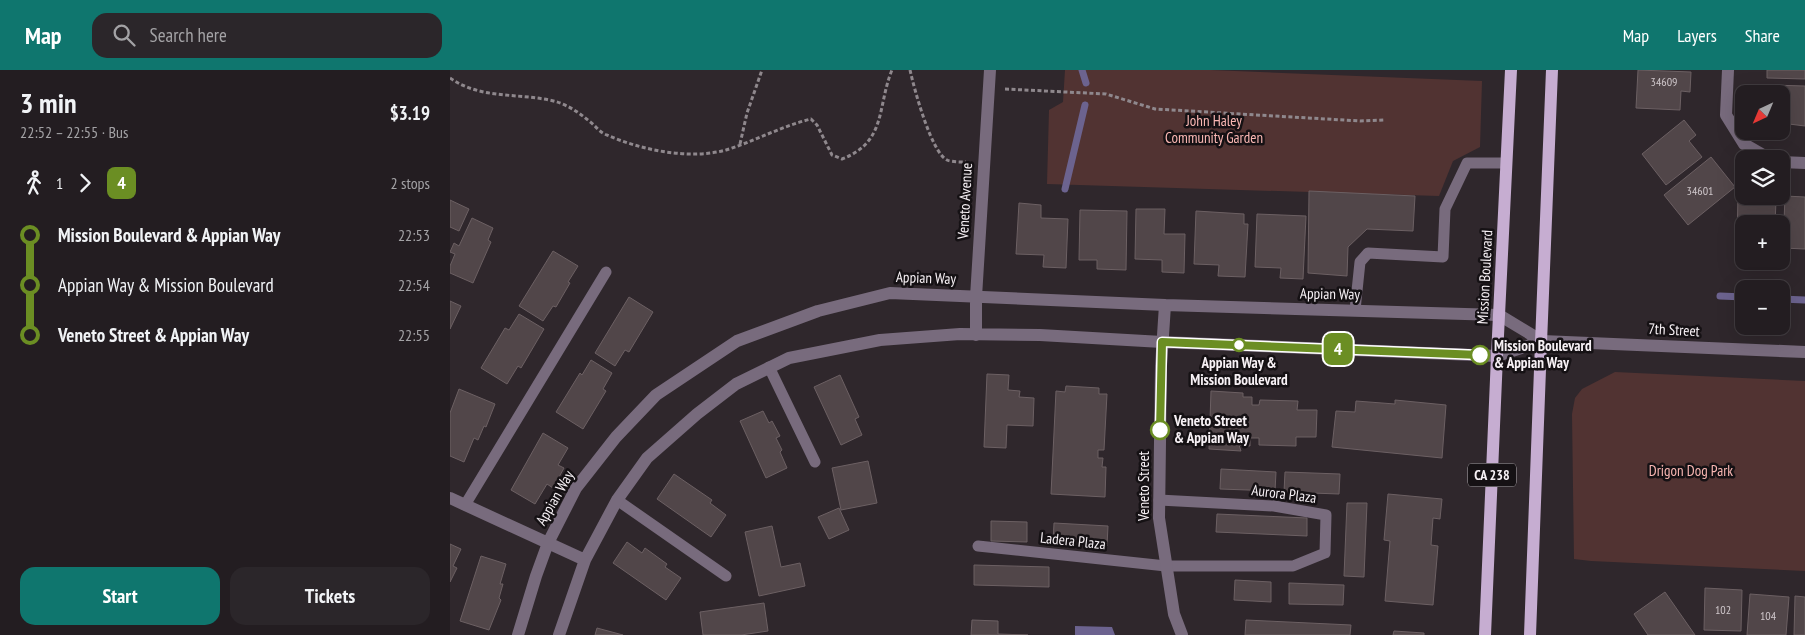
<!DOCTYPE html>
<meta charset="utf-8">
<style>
:root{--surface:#231d21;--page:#2b262a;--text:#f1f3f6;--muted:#a3a2a5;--line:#403b3f;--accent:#0f766e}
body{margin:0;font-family:"PT Sans Narrow",sans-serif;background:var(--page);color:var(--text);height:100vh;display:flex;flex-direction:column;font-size:19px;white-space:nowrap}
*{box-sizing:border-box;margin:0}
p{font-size:16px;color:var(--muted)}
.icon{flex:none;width:28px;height:28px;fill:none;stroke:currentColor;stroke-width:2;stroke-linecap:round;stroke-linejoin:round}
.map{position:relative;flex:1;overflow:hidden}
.drawer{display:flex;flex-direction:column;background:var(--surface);width:450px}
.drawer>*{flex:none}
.badge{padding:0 10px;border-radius:8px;font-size:18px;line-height:32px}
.needle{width:32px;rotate:224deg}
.buttons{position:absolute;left:1285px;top:15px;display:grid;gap:10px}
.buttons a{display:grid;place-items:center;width:55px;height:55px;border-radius:10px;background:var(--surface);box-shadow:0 5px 20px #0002,0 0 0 1px var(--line);font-size:25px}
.map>.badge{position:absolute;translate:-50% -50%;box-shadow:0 0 0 2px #fff}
.legs{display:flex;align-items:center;gap:8px;height:55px;padding:0 20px;font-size:16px}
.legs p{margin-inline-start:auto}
.summary{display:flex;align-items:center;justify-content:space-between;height:85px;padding:0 20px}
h1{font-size:28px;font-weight:700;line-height:38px}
.button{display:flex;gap:10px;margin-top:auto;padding:10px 20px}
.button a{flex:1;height:58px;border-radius:15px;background:var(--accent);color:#fff;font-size:20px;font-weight:700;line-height:58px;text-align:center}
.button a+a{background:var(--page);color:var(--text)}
ul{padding:0 20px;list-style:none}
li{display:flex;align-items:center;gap:18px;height:50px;font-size:19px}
li i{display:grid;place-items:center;width:8px;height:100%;margin:0 6px;background:currentColor}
li i::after{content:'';width:12px;height:12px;margin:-6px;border:4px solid;border-radius:50%;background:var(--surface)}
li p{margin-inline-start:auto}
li:first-child i{background:linear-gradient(#0000 50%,currentColor 0)}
li:last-child i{background:linear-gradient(currentColor 50%,#0000 0)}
header{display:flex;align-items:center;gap:30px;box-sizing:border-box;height:70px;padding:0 25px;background:var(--accent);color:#fff}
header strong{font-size:24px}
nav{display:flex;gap:28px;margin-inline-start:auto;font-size:18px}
.search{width:350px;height:45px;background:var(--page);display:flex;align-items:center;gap:12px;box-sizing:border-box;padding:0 18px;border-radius:15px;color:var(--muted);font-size:19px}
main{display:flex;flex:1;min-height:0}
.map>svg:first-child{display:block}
.green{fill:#513332}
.water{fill:#6c638f}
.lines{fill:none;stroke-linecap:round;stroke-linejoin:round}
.stream{stroke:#6c638f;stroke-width:7}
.building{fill:#514649;stroke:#6c6063}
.path{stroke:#8f888d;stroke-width:3;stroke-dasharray:4 2.5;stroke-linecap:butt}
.service{stroke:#786b7d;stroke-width:11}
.minor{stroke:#786b7d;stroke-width:12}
.tertiary{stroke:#786b7d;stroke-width:12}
.primary{stroke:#c6add1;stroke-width:12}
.line-1-casing{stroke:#fff;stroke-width:11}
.line-1{stroke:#6b8e23;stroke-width:8}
.stop-1-dot{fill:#fff;stroke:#6b8e23;stroke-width:2.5}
.labels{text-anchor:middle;stroke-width:5;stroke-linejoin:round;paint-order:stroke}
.number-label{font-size:12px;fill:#cec6ca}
.shield{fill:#151114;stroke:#b3aeb2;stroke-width:1}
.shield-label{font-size:14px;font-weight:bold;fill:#f7f1f5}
.park-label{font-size:15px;fill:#fab7b3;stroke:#151114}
.street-label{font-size:15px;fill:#f7f1f5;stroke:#151114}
.stop-label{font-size:15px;font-weight:bold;fill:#f7f1f5;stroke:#151114;text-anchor:start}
</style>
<header>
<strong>Map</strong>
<div class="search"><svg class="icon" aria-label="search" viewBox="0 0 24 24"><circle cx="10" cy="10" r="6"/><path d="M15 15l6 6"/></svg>Search here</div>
<nav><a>Map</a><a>Layers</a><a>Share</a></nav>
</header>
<main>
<section class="drawer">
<div class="summary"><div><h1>3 min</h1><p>22:52 – 22:55 · Bus</p></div><b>$3.19</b></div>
<div class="legs"><svg class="icon" aria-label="walk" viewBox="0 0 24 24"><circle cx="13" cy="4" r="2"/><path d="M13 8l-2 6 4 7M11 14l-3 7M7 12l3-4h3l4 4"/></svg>1<svg class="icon" aria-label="forward" viewBox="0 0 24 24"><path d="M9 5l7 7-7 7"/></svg><b class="badge" style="background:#6b8e23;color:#fff">4</b><p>2 stops</p></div>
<ul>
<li><i style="color:#6b8e23"></i><b>Mission Boulevard &amp; Appian Way</b><p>22:53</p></li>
<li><i style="color:#6b8e23"></i><span>Appian Way &amp; Mission Boulevard</span><p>22:54</p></li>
<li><i style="color:#6b8e23"></i><b>Veneto Street &amp; Appian Way</b><p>22:55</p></li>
</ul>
<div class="button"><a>Start</a><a>Tickets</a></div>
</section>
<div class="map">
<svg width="1355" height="565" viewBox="0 0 1355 565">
<rect width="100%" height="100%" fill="#2f272c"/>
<path class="green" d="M615 0H761L1032 11 1030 77 1003 91 989 126 597 114 599 40 613 32Z
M1165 302 1355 311V501L1141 491 1124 489 1122 344 1125 328 1132 319Z"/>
<path class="water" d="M625 556 662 557 665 565H625Z"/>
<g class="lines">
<path class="stream" d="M632 0 636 13
M615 119 635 35
M1270 226 1294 227
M1331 229 1355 230"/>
</g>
<path class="building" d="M1188 0 1241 2 1240 22 1231 21 1230 40 1186 38Z
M1317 0H1355V9L1317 8Z
M1320 15 1355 16V56L1331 53V24H1320Z
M1234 50 1246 65 1239 71 1252 87 1216 115 1192 84Z
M1261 87 1285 117 1238 155 1214 125Z
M859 121 965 126 963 161 917 159 898 177 897 206 858 203Z
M1288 124H1294V126H1307V130L1326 131 1325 154H1294V173H1287Z
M1335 126 1355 127V179L1333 178Z
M0 130 19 139 9 161 0 157Z
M569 133 591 135V148L618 149 616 198 593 197 594 185 566 184Z
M686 139H715L714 164H735L734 203 712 202V190L685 189Z
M630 140 677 141 676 200 647 199V190H629Z
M746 141 794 144V154H798L795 207 768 206 769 195 744 194Z
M807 144 856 146 853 209 830 208 831 198 805 197Z
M22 148 43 158 38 170 41 172 23 213 0 203V196L5 184 0 182 4 173 9 176Z
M103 181 128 196 118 212 120 213 106 237 103 236 93 251 69 236Z
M179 227 203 242 179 282 175 280 165 296 145 283Z
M0 231 11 236 0 259Z
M69 244 94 259 71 298 68 296 57 314 31 298 55 258 59 260Z
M141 290 162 303 153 319 156 321 133 359 106 342 130 303 132 305Z
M537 304 559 305 558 320 570 321 569 327 584 328 583 356 557 355 556 378 534 377Z
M390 305 409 347 405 349 412 365 391 375 364 317Z
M616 316 649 318V324H657L654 380H648V388H653L652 397H656L655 427 601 424 606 321 615 322Z
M9 319 45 334 36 357 34 356 28 370 24 368 14 392 0 386V343Z
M761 321 793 323V327H802V335H809L810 330 848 331 847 340H867L866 367H846V376L809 375V368H800V376L789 375 791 381 759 379Z
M945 330 996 335 992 388 882 377 886 341 905 342 906 331 945 334Z
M313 341 319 353 322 351 330 366 326 368 332 380 330 382 337 398 316 408 290 351Z
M93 363 118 378 108 395 114 398 103 418 97 414 85 434 61 420Z
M418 391 427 433 391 440 382 398Z
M771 399 826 402 825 421 770 419Z
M835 402 890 404 889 424 834 422Z
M224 404 262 430 260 433 276 445 261 467 207 429Z
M938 424 992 429 990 449 983 448 981 475 988 476 983 535 935 531 940 471 934 470Z
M897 433H917L914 507 894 506Z
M389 438 399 460 379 469 368 447Z
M767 444 857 448V466L766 462Z
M541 451 577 452V472L541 471Z
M604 453 658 456 657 476 603 473Z
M322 456 331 497 350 493 355 516 309 526 295 462Z
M177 472 192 483 195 478 217 494 215 497 231 508 216 530 163 493Z
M0 474 11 479 3 496 7 498 0 512Z
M31 486 56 494 50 514H53L49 528 51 530 39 560 10 551Z
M524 495 599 497V517L524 515Z
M785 510 821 512V532L784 530Z
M839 513 894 515 893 535 839 534Z
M1255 518 1292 520 1291 561 1254 560Z
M1215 522 1245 565H1198L1184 544Z
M1300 524 1339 527 1336 565H1297Z
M1345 526 1355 527V565H1344Z
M314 533 318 561 291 565H253L250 542Z
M522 550 548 551V564L578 565H521Z
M796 550 901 555 900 565H795Z
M147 558 173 565H145Z
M944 561 974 563V565H943Z"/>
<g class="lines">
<path class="path" d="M460 0C464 18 481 82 497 90 501 92 511 92 516 92
M0 8C30 29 65 23 99 30 115 33 127 41 139 51 145 55 150 63 157 65 191 80 239 90 276 80 305 71 332 56 361 49L367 55 382 85 392 89C437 72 427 36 442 0
M555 19 656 24 705 39 910 51 934 50
M290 74 297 43 312 0"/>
<path class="service" d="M905 240 910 192 918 183 993 187 995 139 1017 93H1056
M319 297 365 392
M167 430 276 506
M15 435 156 202
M528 476 716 496H843L875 483 876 445 824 436 709 430"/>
<path class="minor" d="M1278 0 1276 45 1294 74 1320 89
M1331 92 1355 93
M715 235 711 296 709 448 724 544 732 565
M526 265V227L540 0
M0 428 135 490
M68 565 86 506 98 473 126 418 166 367 206 325 287 271 368 241 440 223 715 235 1049 245
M109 565 135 490 167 430 197 388 247 344 286 314 339 288 430 270 510 264 590 265 712 272 1047 286"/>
<path class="tertiary" d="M1049 245 1092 271
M1047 286 1092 271 1355 282"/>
<path class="primary" d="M1035 565 1047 286 1061 0
M1080 565C1087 377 1094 188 1102 0"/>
</g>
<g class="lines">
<g class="line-1-casing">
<path id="line-1" d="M710 360 712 272 1030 285"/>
</g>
<use href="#line-1" class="line-1"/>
</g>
<g class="stop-1-dot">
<circle cx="789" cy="275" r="6"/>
<circle cx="1030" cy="285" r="9"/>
<circle cx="710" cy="360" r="9"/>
</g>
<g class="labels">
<g class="number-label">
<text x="1214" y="16">34609</text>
<text x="1250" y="125">34601</text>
<text x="1273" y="544">102</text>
<text x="1318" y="550">104</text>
</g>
<rect class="shield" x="1018" y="393.5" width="48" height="23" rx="4"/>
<g class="shield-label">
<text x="1042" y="410">CA 238</text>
</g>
<g class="park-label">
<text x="764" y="56">John Haley<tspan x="764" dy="17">Community Garden</tspan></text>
<text x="1241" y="406">Drigon Dog Park</text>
</g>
<g class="street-label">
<text transform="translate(515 131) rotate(-87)" y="5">Veneto Avenue</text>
<text transform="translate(1035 207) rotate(-87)" y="5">Mission Boulevard</text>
<text transform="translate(476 208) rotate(2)" y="5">Appian Way</text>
<text transform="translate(880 224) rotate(1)" y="5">Appian Way</text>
<text transform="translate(1224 260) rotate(3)" y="5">7th Street</text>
<text transform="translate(694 416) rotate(-90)" y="5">Veneto Street</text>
<text transform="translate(834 424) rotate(7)" y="5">Aurora Plaza</text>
<text transform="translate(105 428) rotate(-60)" y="5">Appian Way</text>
<text transform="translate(623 471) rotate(6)" y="5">Ladera Plaza</text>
</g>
<g class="stop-label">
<text x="1044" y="281">Mission Boulevard<tspan x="1044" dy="17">&amp; Appian Way</tspan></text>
<text x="789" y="298" text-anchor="middle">Appian Way &amp;<tspan x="789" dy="17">Mission Boulevard</tspan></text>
<text x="724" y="356">Veneto Street<tspan x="724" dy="17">&amp; Appian Way</tspan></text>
</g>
</g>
</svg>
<div class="buttons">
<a><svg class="needle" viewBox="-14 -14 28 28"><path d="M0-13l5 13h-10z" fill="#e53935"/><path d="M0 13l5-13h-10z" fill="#a3a2a5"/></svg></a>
<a><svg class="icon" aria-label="layers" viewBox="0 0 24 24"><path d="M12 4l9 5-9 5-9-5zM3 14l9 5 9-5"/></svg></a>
<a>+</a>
<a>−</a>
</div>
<b class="badge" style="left:888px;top:279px;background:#6b8e23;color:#fff">4</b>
</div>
</main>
